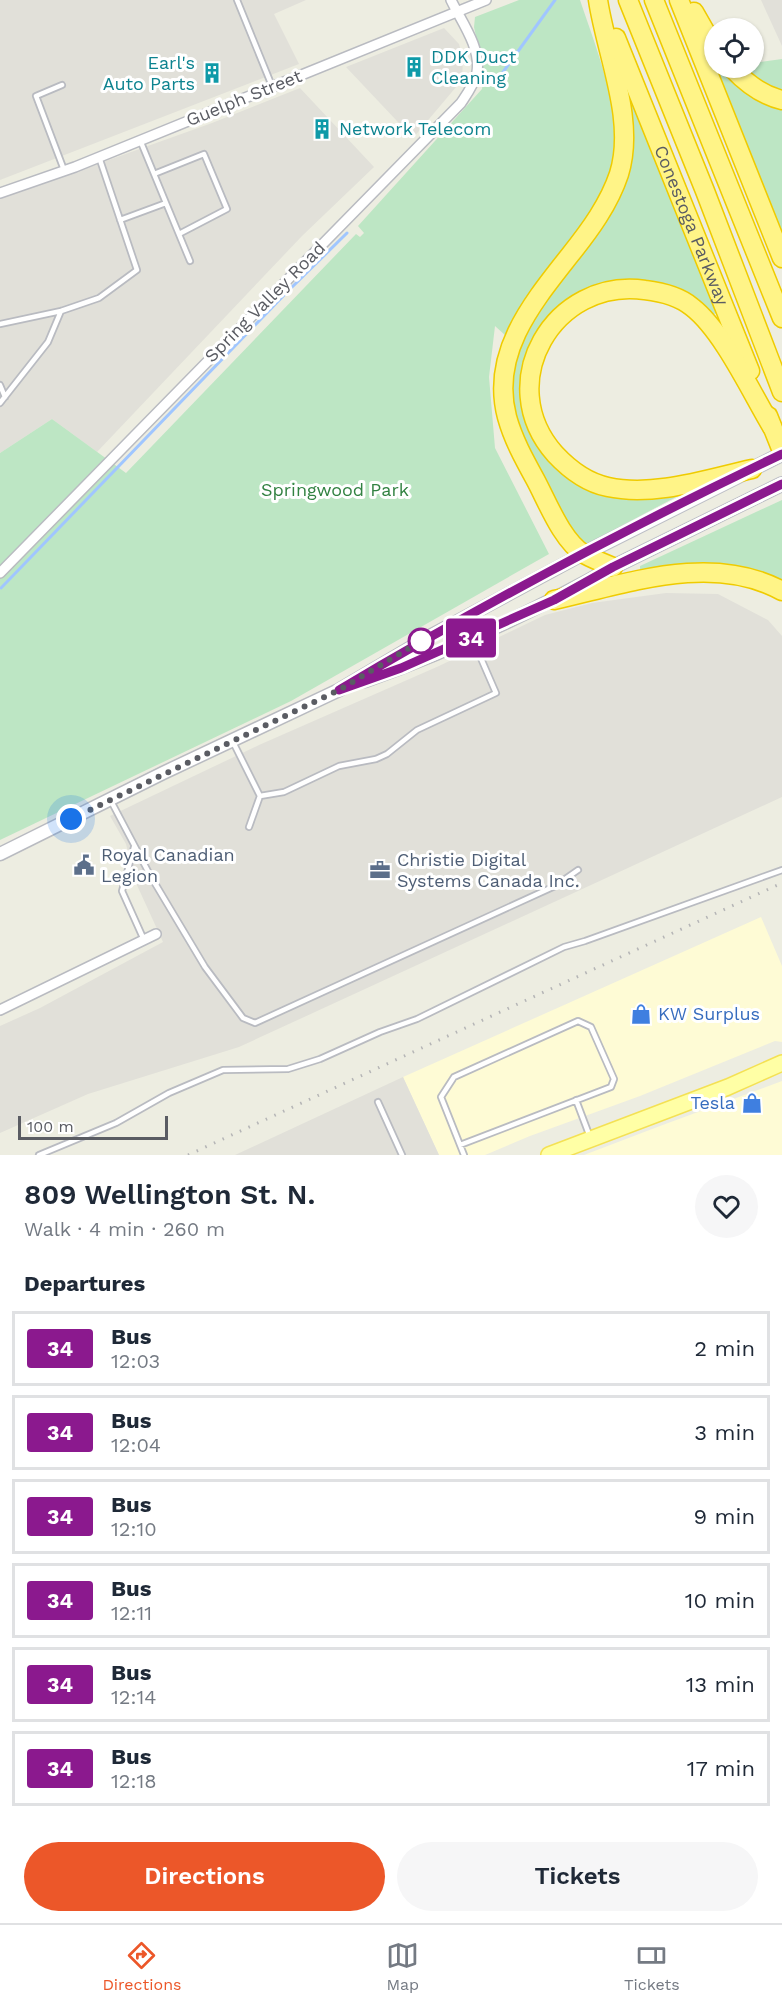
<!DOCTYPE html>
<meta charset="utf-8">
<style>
:root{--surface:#fff;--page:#f6f6f7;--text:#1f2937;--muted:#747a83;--line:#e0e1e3;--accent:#ec5729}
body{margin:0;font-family:"Work Sans",sans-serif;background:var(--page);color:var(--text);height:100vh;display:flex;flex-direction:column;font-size:22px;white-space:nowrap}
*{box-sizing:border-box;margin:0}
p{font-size:20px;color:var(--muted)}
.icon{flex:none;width:33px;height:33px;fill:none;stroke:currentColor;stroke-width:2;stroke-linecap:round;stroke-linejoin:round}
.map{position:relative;height:1155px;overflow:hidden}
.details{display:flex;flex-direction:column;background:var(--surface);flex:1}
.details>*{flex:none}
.badge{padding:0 12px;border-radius:4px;font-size:21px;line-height:39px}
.buttons{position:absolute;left:704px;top:18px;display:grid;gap:12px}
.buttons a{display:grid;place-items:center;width:60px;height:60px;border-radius:50%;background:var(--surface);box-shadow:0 2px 4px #0004;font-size:30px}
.scale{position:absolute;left:18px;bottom:15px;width:150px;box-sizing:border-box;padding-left:6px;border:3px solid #5a5c63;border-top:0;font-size:16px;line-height:21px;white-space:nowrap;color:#5a5c63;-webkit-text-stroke:4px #fff;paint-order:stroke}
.you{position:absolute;width:30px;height:30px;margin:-15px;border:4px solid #fff;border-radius:50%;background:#1a73e8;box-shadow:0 0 0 9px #1a73e833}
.map>.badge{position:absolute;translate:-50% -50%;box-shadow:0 0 0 3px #fff}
h2{padding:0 24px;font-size:22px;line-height:54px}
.round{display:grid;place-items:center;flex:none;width:63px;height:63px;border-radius:32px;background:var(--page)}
.overview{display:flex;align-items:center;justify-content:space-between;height:102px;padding:0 24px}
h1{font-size:28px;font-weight:600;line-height:45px}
.cta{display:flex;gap:12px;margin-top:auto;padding:12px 24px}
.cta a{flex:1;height:69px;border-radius:36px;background:var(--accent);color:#fff;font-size:24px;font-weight:600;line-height:69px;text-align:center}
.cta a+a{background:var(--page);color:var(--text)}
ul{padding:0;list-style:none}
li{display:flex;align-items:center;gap:18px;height:75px;margin:0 12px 9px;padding:0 12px;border:3px solid var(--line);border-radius:0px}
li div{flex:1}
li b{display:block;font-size:22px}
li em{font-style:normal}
li .badge{min-width:66px;font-weight:700;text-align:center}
.dock{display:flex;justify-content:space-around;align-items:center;height:84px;border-top:2px solid var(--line);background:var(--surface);font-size:16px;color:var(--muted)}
.dock a{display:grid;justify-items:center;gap:3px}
.dock .selected{color:var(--accent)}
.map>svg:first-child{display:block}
.commercial{fill:#fefbd5}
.industrial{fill:#e1e0d9}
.green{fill:#bde6c4}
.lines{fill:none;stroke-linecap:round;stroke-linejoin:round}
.stream{stroke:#a0c6ff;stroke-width:3}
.service-casing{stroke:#b9bbc1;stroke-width:8}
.minor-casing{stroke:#b9bbc1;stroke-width:12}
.tertiary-casing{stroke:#b9bbc1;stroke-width:15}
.secondary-casing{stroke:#bcbec6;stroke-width:16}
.primary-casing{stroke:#f4e154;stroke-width:18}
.motorway-casing{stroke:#efcb00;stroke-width:21}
.service{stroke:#fff;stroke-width:4.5}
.minor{stroke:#fff;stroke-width:9}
.tertiary{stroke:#fff;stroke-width:12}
.secondary{stroke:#fff;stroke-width:14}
.primary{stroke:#ffffa5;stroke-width:15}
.motorway{stroke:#fff487;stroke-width:18}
.rail{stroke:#b5b5b6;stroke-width:3;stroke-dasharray:1.5 8;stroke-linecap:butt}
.line-casing{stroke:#fff;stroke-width:14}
.line{stroke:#8b198e;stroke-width:9}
.walk{stroke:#5a5c63;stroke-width:6;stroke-dasharray:0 10.8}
.stop-dot{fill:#fff;stroke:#8b198e;stroke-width:3}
.labels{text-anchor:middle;stroke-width:6;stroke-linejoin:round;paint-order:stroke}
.culture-label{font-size:18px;fill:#0d838f;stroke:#fff;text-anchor:start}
.street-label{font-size:18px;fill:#5a5c63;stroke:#fff}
.park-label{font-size:18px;fill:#328242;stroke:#fff}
.service-label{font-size:18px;fill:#4e5e75;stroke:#fff;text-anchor:start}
.shop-label{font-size:18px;fill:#366cbe;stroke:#fff;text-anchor:start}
</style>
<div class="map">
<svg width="782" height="1155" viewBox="0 0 782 1155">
<rect width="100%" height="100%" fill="#edede1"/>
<path class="commercial" d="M761 917 782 966V1042L775 1041 640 1096 530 1136 485 1155H439L403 1077Z
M782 1081V1155H584L660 1126Z"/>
<path class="industrial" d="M0 0H306L274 14 299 64 0 180Z
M761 0H782V46Z
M444 28 459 44 463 59 462 80 413 138 346 67Z
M300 88 374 167 302 236 97 452 52 419 0 453V199L212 123Z
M666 593 718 594 768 620 782 636V797L239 1047 88 1094 0 1133V1026L40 1008 163 942 136 883 126 844 110 816 259 745 439 666 545 615 592 603Z
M403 1077 439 1155H235Z"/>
<path class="green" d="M519 0H580C599 57 634 138 602 196 596 208 586 218 578 229 553 264 526 298 506 336L495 326 489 377 495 448 549 554 291 701 0 840V453L52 419 126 473 356 234 360 237 364 233 358 226 482 89 484 74 474 27 475 17Z
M782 59V95L737 68H753V63Z
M719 68C736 90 757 98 782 107V245L711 70Z
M632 101 717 313 711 315C695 306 677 291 659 284 621 271 555 292 539 332 531 350 528 371 523 390L569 477 675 490 680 495 587 544 577 538 569 528 524 450 508 384 517 342 600 222 625 103Z
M782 500V584L640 574V566Z"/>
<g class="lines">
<path class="stream" d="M498 79 555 0
M1 588 288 291 347 233"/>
<g class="service-casing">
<path id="service" d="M237 0 272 86
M62 85 36 96 64 170
M154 174 204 154 227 209 179 234
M166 203 190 261
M120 220 166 203 140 140
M0 324 61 311 99 298 137 270 99 157
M0 385 5 397
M0 403 48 342 61 311
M233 742 260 796 249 827
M260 796 284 792 339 766 376 759 387 754 417 730 496 693 473 640
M111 801 150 875 205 967 243 1018 255 1023 555 886 578 870
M134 847 122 891 144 940
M576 1100 590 1137
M378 1102 402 1155
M460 1145 611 1087 614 1079 591 1027 578 1021 454 1077 441 1097 464 1155
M39 1155 116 1123 169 1093 223 1070 288 1069 320 1059 380 1032 417 1019 564 947 585 941 782 870"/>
</g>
<g class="minor-casing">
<path id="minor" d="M0 193 75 167 486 0
M0 573 461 103C467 94 475 83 477 72 481 47 461 21 451 0
M0 1010 156 934"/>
</g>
<g class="tertiary-casing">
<path id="tertiary" d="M365 681C451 651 534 611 613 567
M0 854 163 773 339 690 434 634 583 554"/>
</g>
<g class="secondary-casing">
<path id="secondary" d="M583 554 782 454
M613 567 782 484"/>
</g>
<g class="primary-casing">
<path id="primary" d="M549 1155 728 1087 782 1063"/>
</g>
<g class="motorway-casing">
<g id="motorway">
<path d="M598 0C606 54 636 120 619 174 609 204 590 230 570 255 533 302 490 353 507 417 513 439 524 459 535 479 547 501 562 541 584 554 593 559 603 563 613 567"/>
<path d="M628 0 705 191 782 392"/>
<path d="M654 0 782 318"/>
<path d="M679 0 782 258"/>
<path d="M694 12 714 47"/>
<path id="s1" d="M616 38 750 371"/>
<path d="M732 68C746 83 761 95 782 100"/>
<path d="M768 416 782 451"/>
<path d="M752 469C707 479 654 497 608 487 588 483 569 469 555 454 492 383 554 277 645 290 662 292 679 296 692 307 723 331 751 392 772 427"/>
<path d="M554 600C626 584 712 552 782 591"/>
</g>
</g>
<use href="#service" class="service"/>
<use href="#minor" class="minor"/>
<use href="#tertiary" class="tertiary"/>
<use href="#secondary" class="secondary"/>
<use href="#primary" class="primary"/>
<use href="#motorway" class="motorway"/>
<path class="rail" d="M188 1155 782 883"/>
</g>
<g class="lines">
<g class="line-casing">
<path id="line" d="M782 454C631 526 482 605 339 690L401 668 554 600 613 567 782 484"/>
</g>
<use href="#line" class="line"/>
<path class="walk" d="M71 819 339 690 421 641"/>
</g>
<defs>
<g id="building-bare" transform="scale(1.62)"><path d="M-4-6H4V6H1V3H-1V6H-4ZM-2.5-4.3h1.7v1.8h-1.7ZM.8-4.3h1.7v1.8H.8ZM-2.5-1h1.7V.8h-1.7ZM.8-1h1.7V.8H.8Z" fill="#0f9aa8" stroke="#fff" stroke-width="2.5" paint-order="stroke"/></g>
<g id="civic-bare" transform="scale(1.62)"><path d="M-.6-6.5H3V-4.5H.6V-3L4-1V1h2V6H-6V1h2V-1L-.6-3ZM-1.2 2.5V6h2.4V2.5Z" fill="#5c6f8a" stroke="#fff" stroke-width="2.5" paint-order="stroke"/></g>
<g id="office-bare" transform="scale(1.62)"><path d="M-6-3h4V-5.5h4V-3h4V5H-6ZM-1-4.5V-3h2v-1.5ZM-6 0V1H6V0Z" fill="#5c6f8a" stroke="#fff" stroke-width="2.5" paint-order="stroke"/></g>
<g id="shop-bare" transform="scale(1.62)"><path d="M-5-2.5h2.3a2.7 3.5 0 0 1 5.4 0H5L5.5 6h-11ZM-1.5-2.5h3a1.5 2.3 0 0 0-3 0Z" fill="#3f7fe0" stroke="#fff" stroke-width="2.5" paint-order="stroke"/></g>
</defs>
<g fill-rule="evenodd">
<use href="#building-bare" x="414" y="67"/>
<use href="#building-bare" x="212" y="73"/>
<use href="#building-bare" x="322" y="129"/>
<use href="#civic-bare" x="84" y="865"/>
<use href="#office-bare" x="380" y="870"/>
<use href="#shop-bare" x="641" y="1014"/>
<use href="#shop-bare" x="752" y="1103"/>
</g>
<circle class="stop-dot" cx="421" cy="641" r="12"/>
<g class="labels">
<g class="culture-label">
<text x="431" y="63">DDK Duct<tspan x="431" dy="21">Cleaning</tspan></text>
<text x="195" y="69" text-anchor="end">Earl's<tspan x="195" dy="21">Auto Parts</tspan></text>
<text x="339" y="135">Network Telecom</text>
</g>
<g class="street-label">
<text transform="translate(244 98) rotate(-22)" y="6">Guelph Street</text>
<text dy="6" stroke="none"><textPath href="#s1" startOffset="202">Conestoga Parkway</textPath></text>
<text transform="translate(265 302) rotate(-45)" y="6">Spring Valley Road</text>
</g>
<g class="park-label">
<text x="335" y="496">Springwood Park</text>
</g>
<g class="service-label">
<text x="101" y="861">Royal Canadian<tspan x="101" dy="21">Legion</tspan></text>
<text x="397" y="866">Christie Digital<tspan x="397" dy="21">Systems Canada Inc.</tspan></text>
</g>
<g class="shop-label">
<text x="658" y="1020">KW Surplus</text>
<text x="735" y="1109" text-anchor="end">Tesla</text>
</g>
</g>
</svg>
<div class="buttons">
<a><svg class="icon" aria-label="locate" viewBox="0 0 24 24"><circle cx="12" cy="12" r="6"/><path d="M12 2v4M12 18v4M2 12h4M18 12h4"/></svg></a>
</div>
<div class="scale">100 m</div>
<div class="you" style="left:71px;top:819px"></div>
<b class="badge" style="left:471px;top:638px;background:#8b198e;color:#fff">34</b>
</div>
<section class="details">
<div class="overview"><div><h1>809 Wellington St. N.</h1><p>Walk · 4 min · 260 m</p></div><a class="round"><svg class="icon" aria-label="heart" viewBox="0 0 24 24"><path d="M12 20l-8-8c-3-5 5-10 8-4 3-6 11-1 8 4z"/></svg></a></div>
<h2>Departures</h2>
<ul>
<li><span class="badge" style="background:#8b198e;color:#fff">34</span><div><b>Bus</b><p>12:03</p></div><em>2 min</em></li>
<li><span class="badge" style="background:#8b198e;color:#fff">34</span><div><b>Bus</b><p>12:04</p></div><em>3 min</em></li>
<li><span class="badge" style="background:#8b198e;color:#fff">34</span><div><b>Bus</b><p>12:10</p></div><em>9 min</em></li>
<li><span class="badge" style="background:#8b198e;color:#fff">34</span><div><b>Bus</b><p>12:11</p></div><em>10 min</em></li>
<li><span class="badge" style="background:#8b198e;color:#fff">34</span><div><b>Bus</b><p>12:14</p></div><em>13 min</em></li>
<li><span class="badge" style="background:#8b198e;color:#fff">34</span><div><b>Bus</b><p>12:18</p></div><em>17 min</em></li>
</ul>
<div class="cta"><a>Directions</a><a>Tickets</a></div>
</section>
<nav class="dock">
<a class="selected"><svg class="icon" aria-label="directions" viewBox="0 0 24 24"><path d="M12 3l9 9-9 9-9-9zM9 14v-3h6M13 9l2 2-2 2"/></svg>Directions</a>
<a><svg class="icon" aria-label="map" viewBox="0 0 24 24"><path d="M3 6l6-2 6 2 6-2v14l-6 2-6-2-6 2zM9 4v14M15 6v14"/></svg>Map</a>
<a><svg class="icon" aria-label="tickets" viewBox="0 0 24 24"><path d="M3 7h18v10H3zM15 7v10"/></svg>Tickets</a>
</nav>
